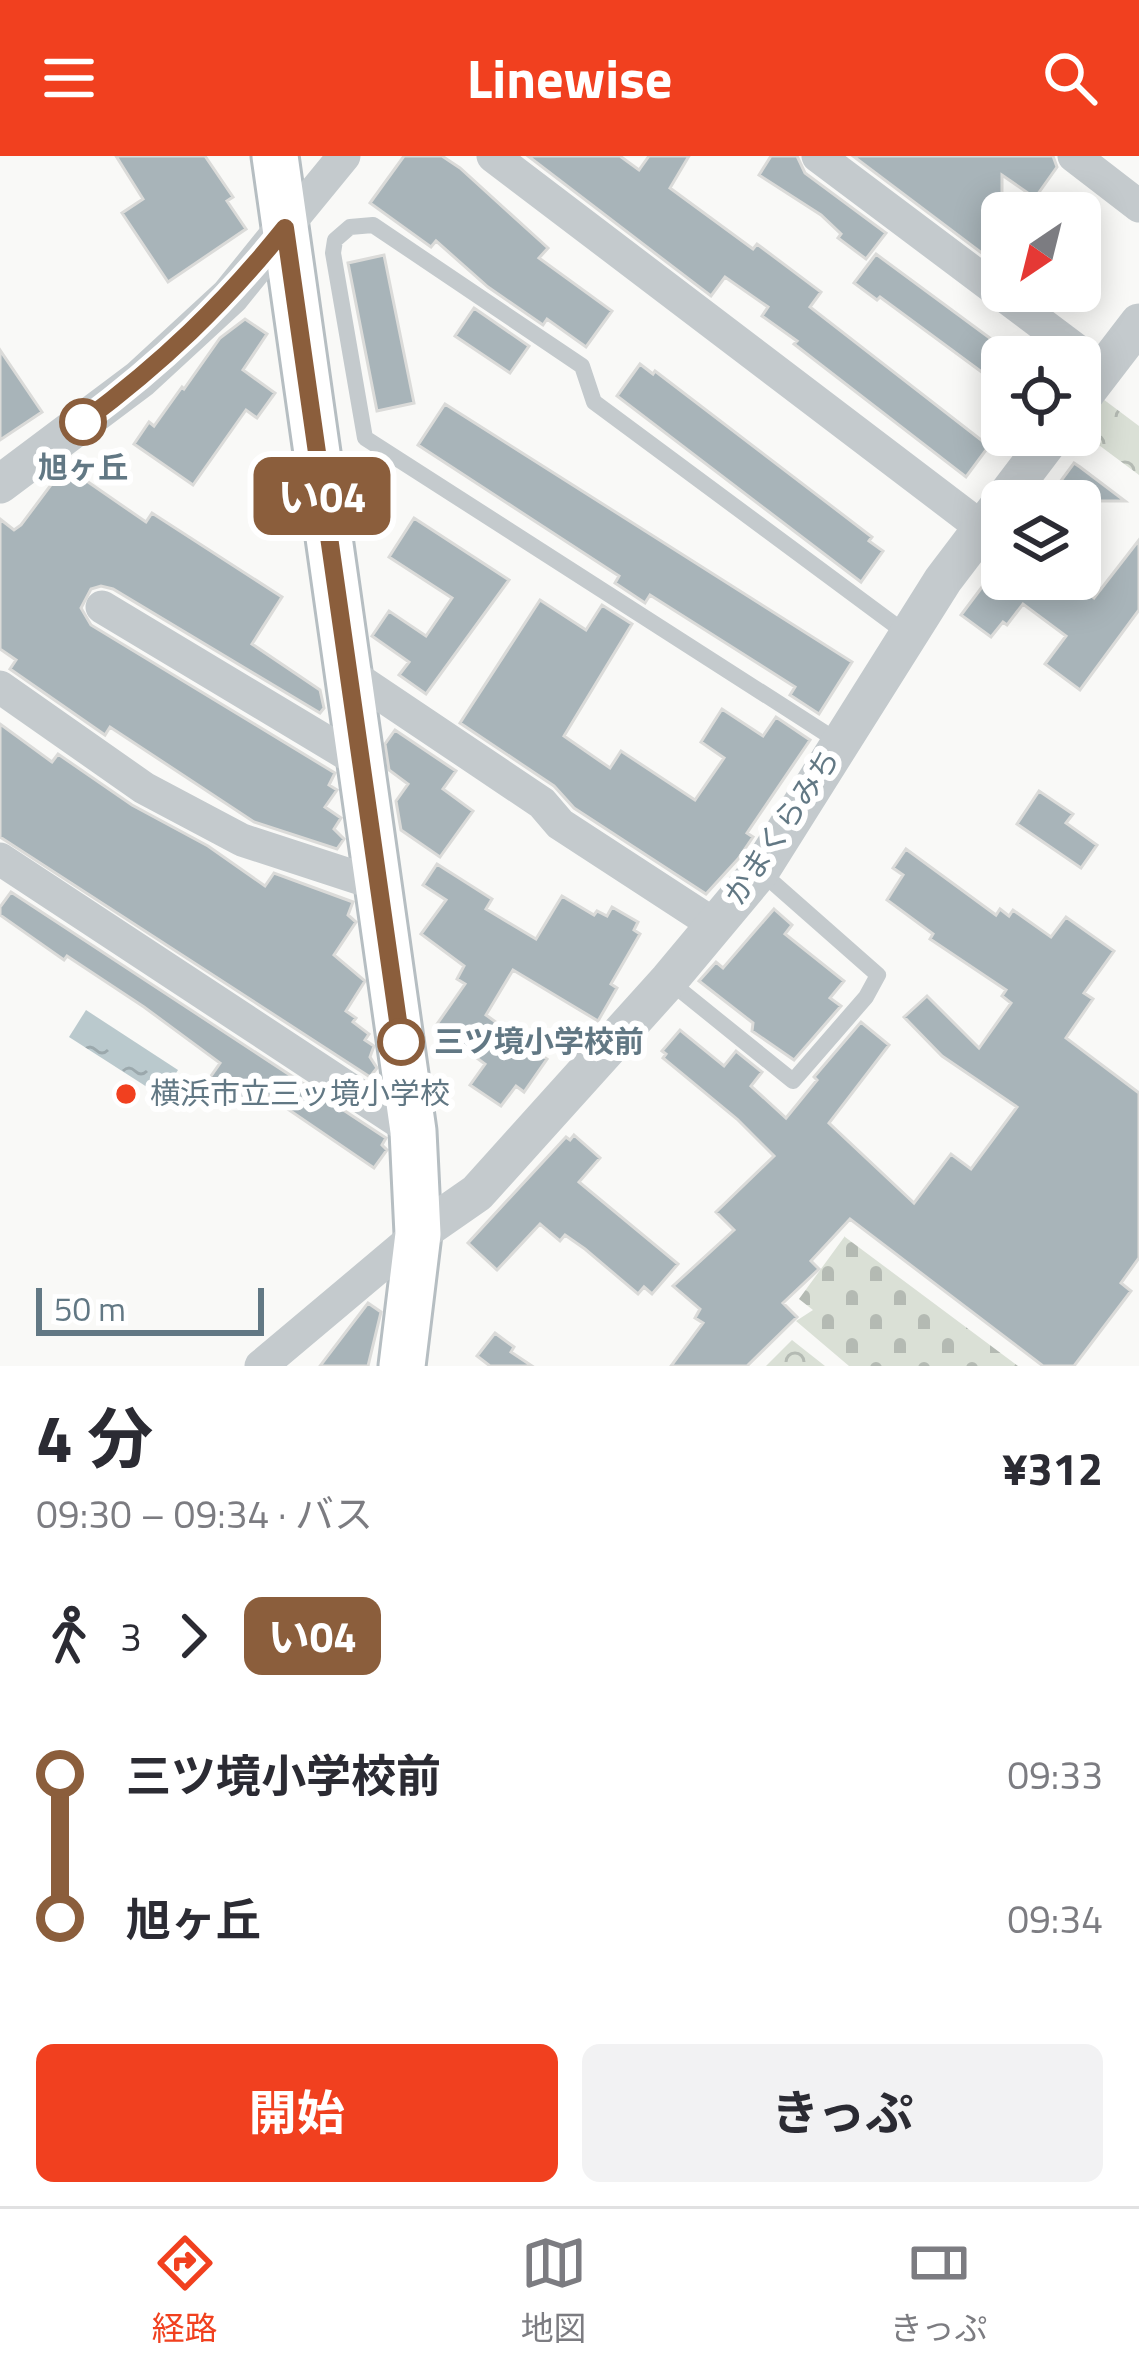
<!DOCTYPE html>
<html lang="ja">
<meta charset="utf-8">
<style>
:root{--surface:#fff;--page:#f2f2f3;--text:#2b2b33;--muted:#7c7c81;--line:#e1e1e2;--accent:#f1401f}
body{margin:0;font-family:"Titillium Web","Noto Sans JP",sans-serif;background:var(--page);color:var(--text);height:100vh;display:flex;flex-direction:column;font-size:45px;white-space:nowrap}
*{box-sizing:border-box;margin:0}
p{font-size:39px;color:var(--muted)}
.icon{flex:none;width:66px;height:66px;fill:none;stroke:currentColor;stroke-width:2;stroke-linecap:round;stroke-linejoin:round}
.map{position:relative;height:1210px;overflow:hidden}
.drawer{display:flex;flex-direction:column;background:var(--surface);flex:1}
.drawer>*{flex:none}
.badge{padding:0 24px;border-radius:18px;font-size:42px;line-height:78px}
.needle{width:78px;rotate:215deg}
.buttons{position:absolute;left:981px;top:36px;display:grid;gap:24px}
.buttons a{display:grid;place-items:center;width:120px;height:120px;border-radius:18px;background:var(--surface);box-shadow:0 6px 30px #0003;font-size:60px}
.scale{position:absolute;left:36px;bottom:30px;width:228px;box-sizing:border-box;padding-left:12px;border:6px solid #627884;border-top:0;font-size:33px;line-height:42px;white-space:nowrap;color:#627884;-webkit-text-stroke:9px #fff;paint-order:stroke}
.map>.badge{position:absolute;translate:-50% -50%;box-shadow:0 0 0 6px #fff}
.legs{display:flex;align-items:center;gap:18px;height:132px;padding:0 36px;font-size:39px}
.legs p{margin-inline-start:auto}
.summary{display:flex;align-items:center;justify-content:space-between;height:204px;padding:0 36px}
h1{font-size:66px;font-weight:700;line-height:90px}
.action{display:flex;gap:24px;margin-top:auto;padding:24px 36px}
.action a{flex:1;height:138px;border-radius:18px;background:var(--accent);color:#fff;font-size:48px;font-weight:700;line-height:138px;text-align:center}
.action a+a{background:var(--page);color:var(--text)}
ul{padding:0 36px;list-style:none}
li{display:flex;align-items:center;gap:42px;height:144px;font-size:45px}
li i{display:grid;place-items:center;width:18px;height:100%;margin:0 15px;background:currentColor}
li i::after{content:'';width:30px;height:30px;margin:-15px;border:9px solid;border-radius:50%;background:var(--surface)}
li p{margin-inline-start:auto}
li:first-child i{background:linear-gradient(#0000 50%,currentColor 0)}
li:last-child i{background:linear-gradient(currentColor 50%,#0000 0)}
header{display:flex;justify-content:space-between;align-items:center;height:156px;padding:0 36px;background:var(--accent);color:#fff;font-size:54px;font-weight:700}
.menu{display:flex;justify-content:space-around;align-items:center;height:168px;border-top:3px solid var(--line);background:var(--surface);font-size:33px;color:var(--muted)}
.menu a{display:grid;justify-items:center;gap:6px}
.menu .on{color:var(--accent)}
.map>svg:first-child{display:block}
.forest{fill:url(#forest-crowns)}
.cemetery{fill:url(#cemetery-stones)}
.water{fill:url(#water-ripples)}
.building{fill:#a8b4b9;stroke:#dbdbd9;stroke-width:3}
.lines{fill:none;stroke-linecap:round;stroke-linejoin:round}
.secondary-casing{stroke:#b6bec2;stroke-width:51}
.service{stroke:#c4cacd;stroke-width:16}
.minor{stroke:#c4cacd;stroke-width:33}
.tertiary{stroke:#c4cacd;stroke-width:39}
.secondary{stroke:#fff;stroke-width:45}
.line-1-casing{stroke:#fff;stroke-width:27}
.line-1{stroke:#8b5e3c;stroke-width:18}
.stop-1-dot{fill:#fff;stroke:#8b5e3c;stroke-width:6}
.poi-dot{fill:#f1401f;stroke:#fff;stroke-width:4.5}
.labels{text-anchor:middle;stroke-width:12;stroke-linejoin:round;paint-order:stroke}
.stop-label{font-size:30px;font-weight:bold;fill:#627884;stroke:#fff}
.street-label{font-size:30px;fill:#627884;stroke:#fff}
.poi-label{font-size:30px;fill:#627884;stroke:#fff;text-anchor:start}
</style>
<header><svg class="icon" aria-label="menu" viewBox="0 0 24 24"><path d="M4 6h16M4 12h16M4 18h16"/></svg>Linewise<svg class="icon" aria-label="search" viewBox="0 0 24 24"><circle cx="10" cy="10" r="6"/><path d="M15 15l6 6"/></svg></header>
<div class="map">
<svg width="1139" height="1210" viewBox="0 0 1139 1210">
<defs>
<pattern id="forest-crowns" width="20" height="18" patternUnits="userSpaceOnUse" patternTransform="scale(3)"><rect width="20" height="18" fill="#dae0d6"/><path d="M2 6a3 3 0 1 1 6 0M12 15a3 3 0 1 1 6 0" fill="none" stroke="#b4bab3"/></pattern>
<pattern id="cemetery-stones" width="16" height="16" patternUnits="userSpaceOnUse" patternTransform="scale(3)"><rect width="16" height="16" fill="#dae0d6"/><path d="M2 7V4a2 2 0 0 1 4 0v3zM10 15v-3a2 2 0 0 1 4 0v3z" fill="#b4bab3"/></pattern>
<pattern id="water-ripples" width="26" height="14" patternUnits="userSpaceOnUse" patternTransform="scale(3)"><rect width="26" height="14" fill="#bac9cd"/><path d="M2 4q2-2 4 0t4 0M15 11q2-2 4 0t4 0" fill="none" stroke="#9ba8ac"/></pattern>
</defs>
<rect width="100%" height="100%" fill="#f9f9f7"/>
<path class="forest" d="M1103 243 1139 270V319L1080 275Z
M792 1184 825 1210H766Z"/>
<path class="cemetery" d="M845 1080V1081L1018 1210H849L796 1165 813 1154 799 1143Z"/>
<path class="water" d="M86 854 178 914 161 940 69 881Z"/>
<path class="building" d="M116 0H205L233 41 227 45 246 73 168 126 122 57 143 43Z
M404 0H442L460 12 548 92 539 102 612 155 586 191 547 163 543 169 488 131 436 85 431 91 370 47Z
M528 0H620L639 14 649 0H689L670 32 753 93 757 88 821 136 810 151 989 290 966 321 794 188 797 185 762 160 768 151 725 121 711 140Z
M771 0H797L805 17 886 77 866 103 838 82 841 78 821 59 759 19Z
M853 0H1053L1057 11 1035 42 1002 19V89L991 104Z
M876 98 1002 191V231L880 141 877 144 854 127Z
M384 99 414 247 377 255 348 107Z
M474 152 529 190 510 217 455 180Z
M245 163 267 178 243 214 275 237 257 262 246 254 193 329 134 288 149 266 154 270 182 231 184 233 220 182Z
M0 194 42 256 0 284Z
M640 208 653 218 655 215 872 381 869 385 883 395 861 426 617 240Z
M445 248 852 506 819 558 790 539 795 531 650 439 645 447 615 427 619 420 418 289Z
M1074 307 1080 311 1125 345H1098L1080 370V345H1046Z
M65 310 146 366 152 357 282 441 252 488 320 534 324 552 320 557 113 433 101 430 91 433 81 452 91 469 335 617 329 629 337 634 325 651 341 662 334 673 344 683 337 693 254 666 110 571 105 579 10 513 16 504 0 493V363L14 374 21 369Z
M414 362 509 424 426 538 399 519 409 506 372 480 389 455 426 480 452 442 389 401Z
M1139 384V454L1080 534 1045 508 1066 480 1023 448 1007 469 1003 466 991 481 961 459 988 423H1069L1094 442Z
M540 444 586 474 602 449 632 468 564 580 610 612 621 595 695 644 724 602 701 586 722 553 763 580 776 561 810 584 747 677 753 681 738 703 706 738 574 652 554 630 460 567Z
M0 568 52 606 58 598 132 649 208 690 265 730 274 717 353 746 348 759 356 766 334 799 365 825 346 855 356 862 353 866 369 878 365 884 374 890 370 901 377 912 370 921 0 681Z
M395 574 456 615 443 633 473 655 440 701 401 674 396 645 408 628 389 614 385 588Z
M1039 635 1073 658 1066 667 1097 689 1081 712 1017 668Z
M906 693 996 759 1000 753 1009 760 1013 754 1051 781 1066 761 1114 795 1084 837 1093 843 1066 882 1139 937V1102L1121 1127 1131 1135 1074 1210H1043L850 1063 811 1105 819 1113 783 1147 797 1161 747 1210H671L703 1167 695 1162 700 1153 673 1130 734 1074 716 1056 774 1000 737 963 663 902 666 898 662 895 680 874 724 910 736 895 762 916 751 930 786 962 817 924 814 921 861 866 889 889 829 967 914 1047 951 998 971 1013 1017 951 942 900 904 861 927 840 979 892 1011 847 1002 840 1006 834 930 783 933 778 887 744 903 719 893 712Z
M437 708 492 743 486 753 536 783 562 740 594 759 597 755 607 760 612 751 638 766 634 774 640 778 611 828 617 832 598 865 513 814 486 859 547 903 524 936 516 930 501 950 470 929 485 908 435 871 465 828 457 823 464 810 421 778 446 744 423 729Z
M11 736 386 982 382 989 387 994 374 1012 257 932 245 949 209 923 220 907 144 851 67 800 64 804 0 759V751Z
M774 753 792 769 785 778 844 825 830 842 841 850 794 904 752 875 753 867 699 825 716 806 723 812Z
M574 979 600 1002 579 1026 678 1108 652 1138 644 1131 638 1138 585 1093 565 1079 560 1085 540 1068 497 1114 468 1087 566 981 570 984Z
M368 1147 381 1156 368 1210H320Z
M495 1177 514 1191 511 1196 532 1210H490L477 1200Z"/>
<g class="lines">
<g class="secondary-casing">
<path id="secondary" d="M275 0 413 975 418 1078 402 1210"/>
</g>
<path class="service" d="M839 586 365 282 333 97 335 84 350 71 373 69 582 210 594 246 907 478
M669 825 793 925 866 841 878 819 760 715"/>
<path class="minor" d="M493 0 981 371
M818 0 1103 214
M1074 0 1139 50
M285 72 344 0
M102 451 360 606
M347 516 542 647 560 668 715 769
M0 531 144 632 242 684 380 729
M0 703 413 975
M261 1210 418 1078"/>
<path class="tertiary" d="M1080 244 1139 167
M0 328 140 223 230 140 285 72
M418 1078 477 1037 669 824 760 715 943 424 1053 279"/>
<use href="#secondary" class="secondary"/>
</g>
<g class="lines">
<g class="line-1-casing">
<path id="line-1" d="M83 266C162 207 223 149 285 72L401 886"/>
</g>
<use href="#line-1" class="line-1"/>
</g>
<g class="stop-1-dot">
<circle cx="83" cy="266" r="21"/>
<circle cx="401" cy="886" r="21"/>
</g>
<circle class="poi-dot" cx="126" cy="938" r="12"/>
<g class="labels">
<g class="stop-label">
<text x="83" y="322">旭ヶ丘</text>
<text x="434" y="896" text-anchor="start">三ツ境小学校前</text>
</g>
<g class="street-label">
<text transform="translate(782 671) rotate(-56)" y="10">かまくらみち</text>
</g>
<g class="poi-label">
<text x="150" y="948">横浜市立三ッ境小学校</text>
</g>
</g>
</svg>
<div class="buttons">
<a><svg class="needle" viewBox="-14 -14 28 28"><path d="M0-13l5 13h-10z" fill="#e53935"/><path d="M0 13l5-13h-10z" fill="#7c7c81"/></svg></a>
<a><svg class="icon" aria-label="locate" viewBox="0 0 24 24"><circle cx="12" cy="12" r="6"/><path d="M12 2v4M12 18v4M2 12h4M18 12h4"/></svg></a>
<a><svg class="icon" aria-label="layers" viewBox="0 0 24 24"><path d="M12 4l9 5-9 5-9-5zM3 14l9 5 9-5"/></svg></a>
</div>
<div class="scale">50 m</div>
<b class="badge" style="left:322px;top:340px;background:#8b5e3c;color:#fff">い04</b>
</div>
<section class="drawer">
<div class="summary"><div><h1>4 分</h1><p>09:30 – 09:34 · バス</p></div><b>¥312</b></div>
<div class="legs"><svg class="icon" aria-label="walk" viewBox="0 0 24 24"><circle cx="13" cy="4" r="2"/><path d="M13 8l-2 6 4 7M11 14l-3 7M7 12l3-4h3l4 4"/></svg>3<svg class="icon" aria-label="forward" viewBox="0 0 24 24"><path d="M9 5l7 7-7 7"/></svg><b class="badge" style="background:#8b5e3c;color:#fff">い04</b></div>
<ul>
<li><i style="color:#8b5e3c"></i><b>三ツ境小学校前</b><p>09:33</p></li>
<li><i style="color:#8b5e3c"></i><b>旭ヶ丘</b><p>09:34</p></li>
</ul>
<div class="action"><a>開始</a><a>きっぷ</a></div>
</section>
<nav class="menu">
<a class="on"><svg class="icon" aria-label="directions" viewBox="0 0 24 24"><path d="M12 3l9 9-9 9-9-9zM9 14v-3h6M13 9l2 2-2 2"/></svg>経路</a>
<a><svg class="icon" aria-label="map" viewBox="0 0 24 24"><path d="M3 6l6-2 6 2 6-2v14l-6 2-6-2-6 2zM9 4v14M15 6v14"/></svg>地図</a>
<a><svg class="icon" aria-label="tickets" viewBox="0 0 24 24"><path d="M3 7h18v10H3zM15 7v10"/></svg>きっぷ</a>
</nav>
